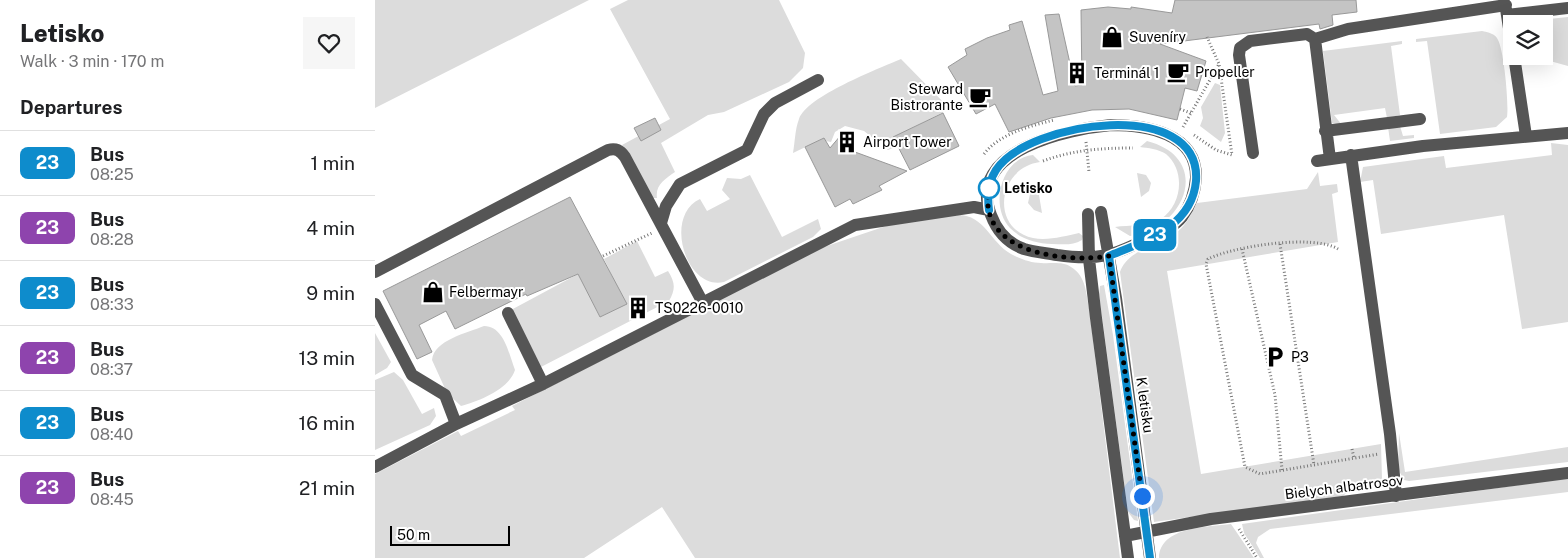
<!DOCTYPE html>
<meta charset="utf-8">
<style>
:root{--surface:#fff;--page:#f6f6f6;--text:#202124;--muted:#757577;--line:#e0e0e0}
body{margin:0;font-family:"Public Sans",sans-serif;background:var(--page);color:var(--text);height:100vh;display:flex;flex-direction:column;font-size:19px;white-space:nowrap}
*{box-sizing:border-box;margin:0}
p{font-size:16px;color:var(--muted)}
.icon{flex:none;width:28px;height:28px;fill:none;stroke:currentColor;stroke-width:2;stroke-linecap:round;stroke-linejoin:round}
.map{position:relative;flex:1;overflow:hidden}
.details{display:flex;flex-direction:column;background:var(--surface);width:375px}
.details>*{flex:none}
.badge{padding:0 10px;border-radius:8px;font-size:18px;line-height:32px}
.tools{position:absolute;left:1128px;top:15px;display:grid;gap:10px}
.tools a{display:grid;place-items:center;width:50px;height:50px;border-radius:0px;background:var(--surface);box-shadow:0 5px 20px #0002;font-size:25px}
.scale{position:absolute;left:15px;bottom:12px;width:120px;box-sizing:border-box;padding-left:5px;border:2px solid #000;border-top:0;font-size:14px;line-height:18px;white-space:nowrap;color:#000;-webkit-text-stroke:4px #fff;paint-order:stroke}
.you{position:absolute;width:25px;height:25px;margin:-12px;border:4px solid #fff;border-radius:50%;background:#1a73e8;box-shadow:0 0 0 8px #1a73e833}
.map>.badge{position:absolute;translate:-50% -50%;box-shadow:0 0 0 2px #fff}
h2{padding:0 20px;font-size:19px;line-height:45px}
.round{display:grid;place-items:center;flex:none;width:52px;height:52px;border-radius:0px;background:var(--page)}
.summary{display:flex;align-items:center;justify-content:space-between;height:85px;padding:0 20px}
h1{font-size:24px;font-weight:800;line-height:38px}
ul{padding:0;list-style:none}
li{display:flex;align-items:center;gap:15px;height:65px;padding:0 20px;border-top:1px solid var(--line)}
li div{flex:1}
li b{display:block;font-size:19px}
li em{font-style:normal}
li .badge{min-width:55px;font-weight:700;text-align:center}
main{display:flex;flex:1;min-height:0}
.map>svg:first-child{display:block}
.green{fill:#dcdcdc}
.building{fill:#c4c4c4;stroke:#999}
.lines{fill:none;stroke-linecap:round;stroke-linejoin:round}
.path{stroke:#777;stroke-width:3;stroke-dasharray:1 2.5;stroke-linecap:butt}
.minor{stroke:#555;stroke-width:12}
.line-casing{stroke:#fff;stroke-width:11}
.line{stroke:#0e8ccc;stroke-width:8}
.walk{stroke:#000;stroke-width:5;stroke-dasharray:0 9}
.stop-dot{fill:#fff;stroke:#0e8ccc;stroke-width:2.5}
.labels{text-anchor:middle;stroke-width:4;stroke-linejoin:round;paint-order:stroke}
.poi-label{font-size:14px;fill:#000;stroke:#fff;text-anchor:start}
.stop-label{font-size:14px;font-weight:bold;fill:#000;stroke:#fff;text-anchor:start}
.street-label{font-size:14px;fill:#000;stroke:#fff}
</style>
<main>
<section class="details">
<div class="summary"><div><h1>Letisko</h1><p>Walk · 3 min · 170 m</p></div><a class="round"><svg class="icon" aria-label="heart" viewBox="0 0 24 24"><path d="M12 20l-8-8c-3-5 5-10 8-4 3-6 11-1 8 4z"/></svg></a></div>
<h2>Departures</h2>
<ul>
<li><span class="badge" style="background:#0e8ccc;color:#fff">23</span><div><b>Bus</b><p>08:25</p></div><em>1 min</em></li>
<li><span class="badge" style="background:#8e44ad;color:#fff">23</span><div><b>Bus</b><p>08:28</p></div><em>4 min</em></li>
<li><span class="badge" style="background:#0e8ccc;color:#fff">23</span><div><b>Bus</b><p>08:33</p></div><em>9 min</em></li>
<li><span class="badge" style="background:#8e44ad;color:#fff">23</span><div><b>Bus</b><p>08:37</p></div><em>13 min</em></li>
<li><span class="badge" style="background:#0e8ccc;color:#fff">23</span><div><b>Bus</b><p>08:40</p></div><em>16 min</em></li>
<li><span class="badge" style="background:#8e44ad;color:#fff">23</span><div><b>Bus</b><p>08:45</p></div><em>21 min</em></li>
</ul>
</section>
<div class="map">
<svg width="1193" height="558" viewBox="0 0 1193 558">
<rect width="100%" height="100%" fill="#fff"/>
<path class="green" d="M0 0H214L0 108Z
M253 0H404L430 53 428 68 414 82 349 112 333 115 286 143 300 172C290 179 280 185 282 198H278L275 195 247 145 295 119 235 9Z
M1193 17V66L1157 56H1169V24H1158L1164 20Z
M1107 31C1113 32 1121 34 1123 40 1129 51 1134 104 1132 117L1121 127 1065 134 1052 41 1041 42V39Z
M1027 41V44L1016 46 1025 115 1012 118 1010 108 959 115 967 125 957 123 948 51Z
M526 59 575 109 519 137 523 146 513 150 489 131 470 126 460 132 456 142 445 140 418 153C420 142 420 129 424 119 432 96 503 69 526 59Z
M840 83 845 85 850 133 846 142 825 126 828 118 826 107Z
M1025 126 1028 136 1039 135V138L1015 141 1013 127Z
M772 141C838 158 811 229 755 236L740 227C754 225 774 226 786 219 807 205 811 171 791 154 783 149 773 148 765 147Z
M1176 143 1193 145V322L1147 329 1129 215 1006 234 998 180 985 182 988 167 1069 156 1071 168 1177 155Z
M658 155 665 162C622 168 615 229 658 238 673 241 690 236 704 233L708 236 707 240C697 246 688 244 677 244 661 243 647 240 635 228 614 206 626 158 658 155Z
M943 172 945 186 962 184 963 192 957 194 963 242 792 271 826 474 1006 444 1007 479C998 489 983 481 968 496L779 522 745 272C752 250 785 244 802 232 812 224 816 214 822 203L932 189Z
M762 173 771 175 776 183 774 191 766 197Z
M375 175 407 237 443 219 446 229 438 237 349 282C311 291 288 216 325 199L332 211 355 199 347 190 352 178 366 179Z
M663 189 667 213 659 210 653 203 655 194Z
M583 215C610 215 615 242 636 254 645 259 656 263 666 263 676 264 687 261 696 267 711 276 711 293 714 308L745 558H320L287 507 209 558H0V474L83 431 86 436 140 410 137 406 446 248 520 223Z
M262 241 280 277 293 271C300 282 301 289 294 301L164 368 136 310 203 274 225 317 251 304 229 259Z
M729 285 738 335 763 521 759 520 753 512 724 294 725 286Z
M109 326C129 326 134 354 140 370 134 389 104 401 86 406L72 393 57 360C59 340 92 333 109 326Z
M0 333 16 362 12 368 0 375Z
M19 372 28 380 47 414 59 408 61 416 55 425 0 450V380Z
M1024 433 1030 472 1193 447V462L1034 481 1029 480 1023 469Z
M1193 478V492L895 529 883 537 881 543 889 558H885L869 533 867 524Z
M856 524 879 558H784C785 526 834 527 856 524Z"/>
<path class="building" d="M800 0H981L982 12 957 15 958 25 945 29 944 24 785 44 831 61 822 91 810 88 802 120 754 109 717 110 676 118 634 132 620 104 601 114 573 67 592 55 590 49 612 38 635 30 634 25 647 21 668 95 683 91 670 15 684 14 700 86 707 85 706 10 733 7 756 9V7L797 13Z
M568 113 584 146 535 170 518 137Z
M280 118 286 130 266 141 259 128Z
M474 133 480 138V152L532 171 504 186 507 190 478 204 475 199 460 207 430 147 449 138 455 148 466 135Z
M195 197 252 304 225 317 203 274 152 296 151 294 80 329 71 311 44 325 57 352 42 359 8 291Z"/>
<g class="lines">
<path class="path" d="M805 109 816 113
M808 127 844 64 832 37
M819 135 841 150 857 155 844 64
M711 142 714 172
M609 154C624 134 655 126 679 120
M668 161C698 150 726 148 758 148
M905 244 939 465
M867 249 900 395 907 470
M963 249C939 234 859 246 833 259L831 264 870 467 885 474 1004 454
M228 256 277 233
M977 449 979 458
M864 529 882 558"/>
<path class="minor" d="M1131 9 1136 41
M1132 15 1193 8
M940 39 973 29 1131 5
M1139 56 1151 136
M736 125C771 125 822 133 821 178 820 192 815 206 807 217 799 227 786 232 775 237 739 256 723 261 682 255 671 253 659 252 649 249 632 243 622 231 616 215 590 150 694 129 736 125Z
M950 131 1045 119
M878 153 864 55 865 48 875 41 932 34 940 39 955 159
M976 155 1015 434 1021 496
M942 161 1048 146 1193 133
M726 212 741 298 775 558
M713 214 714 259 721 318 753 558
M286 223 291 206 305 184 372 150 389 114 400 103 443 80
M0 272 233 150C241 148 245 150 250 157L328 303
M0 304 37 375 70 395 81 424
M133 313 168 384
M0 467 81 424 168 384 480 225 599 207 614 210
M750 536 836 519 1193 473"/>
</g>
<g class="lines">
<g class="line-casing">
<path id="line" d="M614 210C612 195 613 182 621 170 653 121 827 96 821 181 817 227 770 241 734 256L775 558"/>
</g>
<use href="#line" class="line"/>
<path class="walk" d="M614 188C601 253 689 263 734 256L767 496"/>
</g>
<defs>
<g id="shop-bare" transform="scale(1.725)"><path d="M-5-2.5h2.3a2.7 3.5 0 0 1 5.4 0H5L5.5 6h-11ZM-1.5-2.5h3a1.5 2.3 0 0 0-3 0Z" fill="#000" stroke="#fff" stroke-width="2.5" paint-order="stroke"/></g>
<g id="cafe-bare" transform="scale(1.725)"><path d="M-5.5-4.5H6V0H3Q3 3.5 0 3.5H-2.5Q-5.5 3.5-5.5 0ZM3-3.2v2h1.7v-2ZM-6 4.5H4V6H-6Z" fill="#000" stroke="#fff" stroke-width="2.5" paint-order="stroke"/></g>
<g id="building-bare" transform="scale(1.725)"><path d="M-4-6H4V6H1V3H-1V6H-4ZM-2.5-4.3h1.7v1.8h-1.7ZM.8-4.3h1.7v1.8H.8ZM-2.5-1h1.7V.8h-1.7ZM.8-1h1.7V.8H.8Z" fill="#000" stroke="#fff" stroke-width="2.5" paint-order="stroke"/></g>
<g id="parking-bare" transform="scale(1.725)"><path d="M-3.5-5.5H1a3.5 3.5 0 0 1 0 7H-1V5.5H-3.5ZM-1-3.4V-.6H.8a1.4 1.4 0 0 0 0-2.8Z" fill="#000" stroke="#fff" stroke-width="2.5" paint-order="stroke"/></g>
</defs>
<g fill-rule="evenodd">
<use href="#shop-bare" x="737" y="37"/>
<use href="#cafe-bare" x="803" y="72"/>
<use href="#building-bare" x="702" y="73"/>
<use href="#cafe-bare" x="605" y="97"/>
<use href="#building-bare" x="472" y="142"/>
<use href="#shop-bare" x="58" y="292"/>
<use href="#building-bare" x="263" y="308"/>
<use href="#parking-bare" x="900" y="357"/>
</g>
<circle class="stop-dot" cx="614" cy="188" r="10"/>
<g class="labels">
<g class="poi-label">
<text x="754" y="42">Suveníry</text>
<text x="820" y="77">Propeller</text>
<text x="719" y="78">Terminál 1</text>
<text x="588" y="94" text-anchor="end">Steward<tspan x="588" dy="16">Bistrorante</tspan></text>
<text x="488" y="147">Airport Tower</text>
<text x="74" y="297">Felbermayr</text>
<text x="280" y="313">TS0226-0010</text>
<text x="916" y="362">P3</text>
</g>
<g class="stop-label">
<text x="629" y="193">Letisko</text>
</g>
<g class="street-label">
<text transform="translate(770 405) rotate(82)" y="5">K letisku</text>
<text transform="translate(969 487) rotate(-7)" y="5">Bielych albatrosov</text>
</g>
</g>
</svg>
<div class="tools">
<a><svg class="icon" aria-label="layers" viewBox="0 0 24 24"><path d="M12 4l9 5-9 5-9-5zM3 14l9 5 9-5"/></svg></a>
</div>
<div class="scale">50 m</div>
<div class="you" style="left:767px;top:496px"></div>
<b class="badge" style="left:780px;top:235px;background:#0e8ccc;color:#fff">23</b>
</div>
</main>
